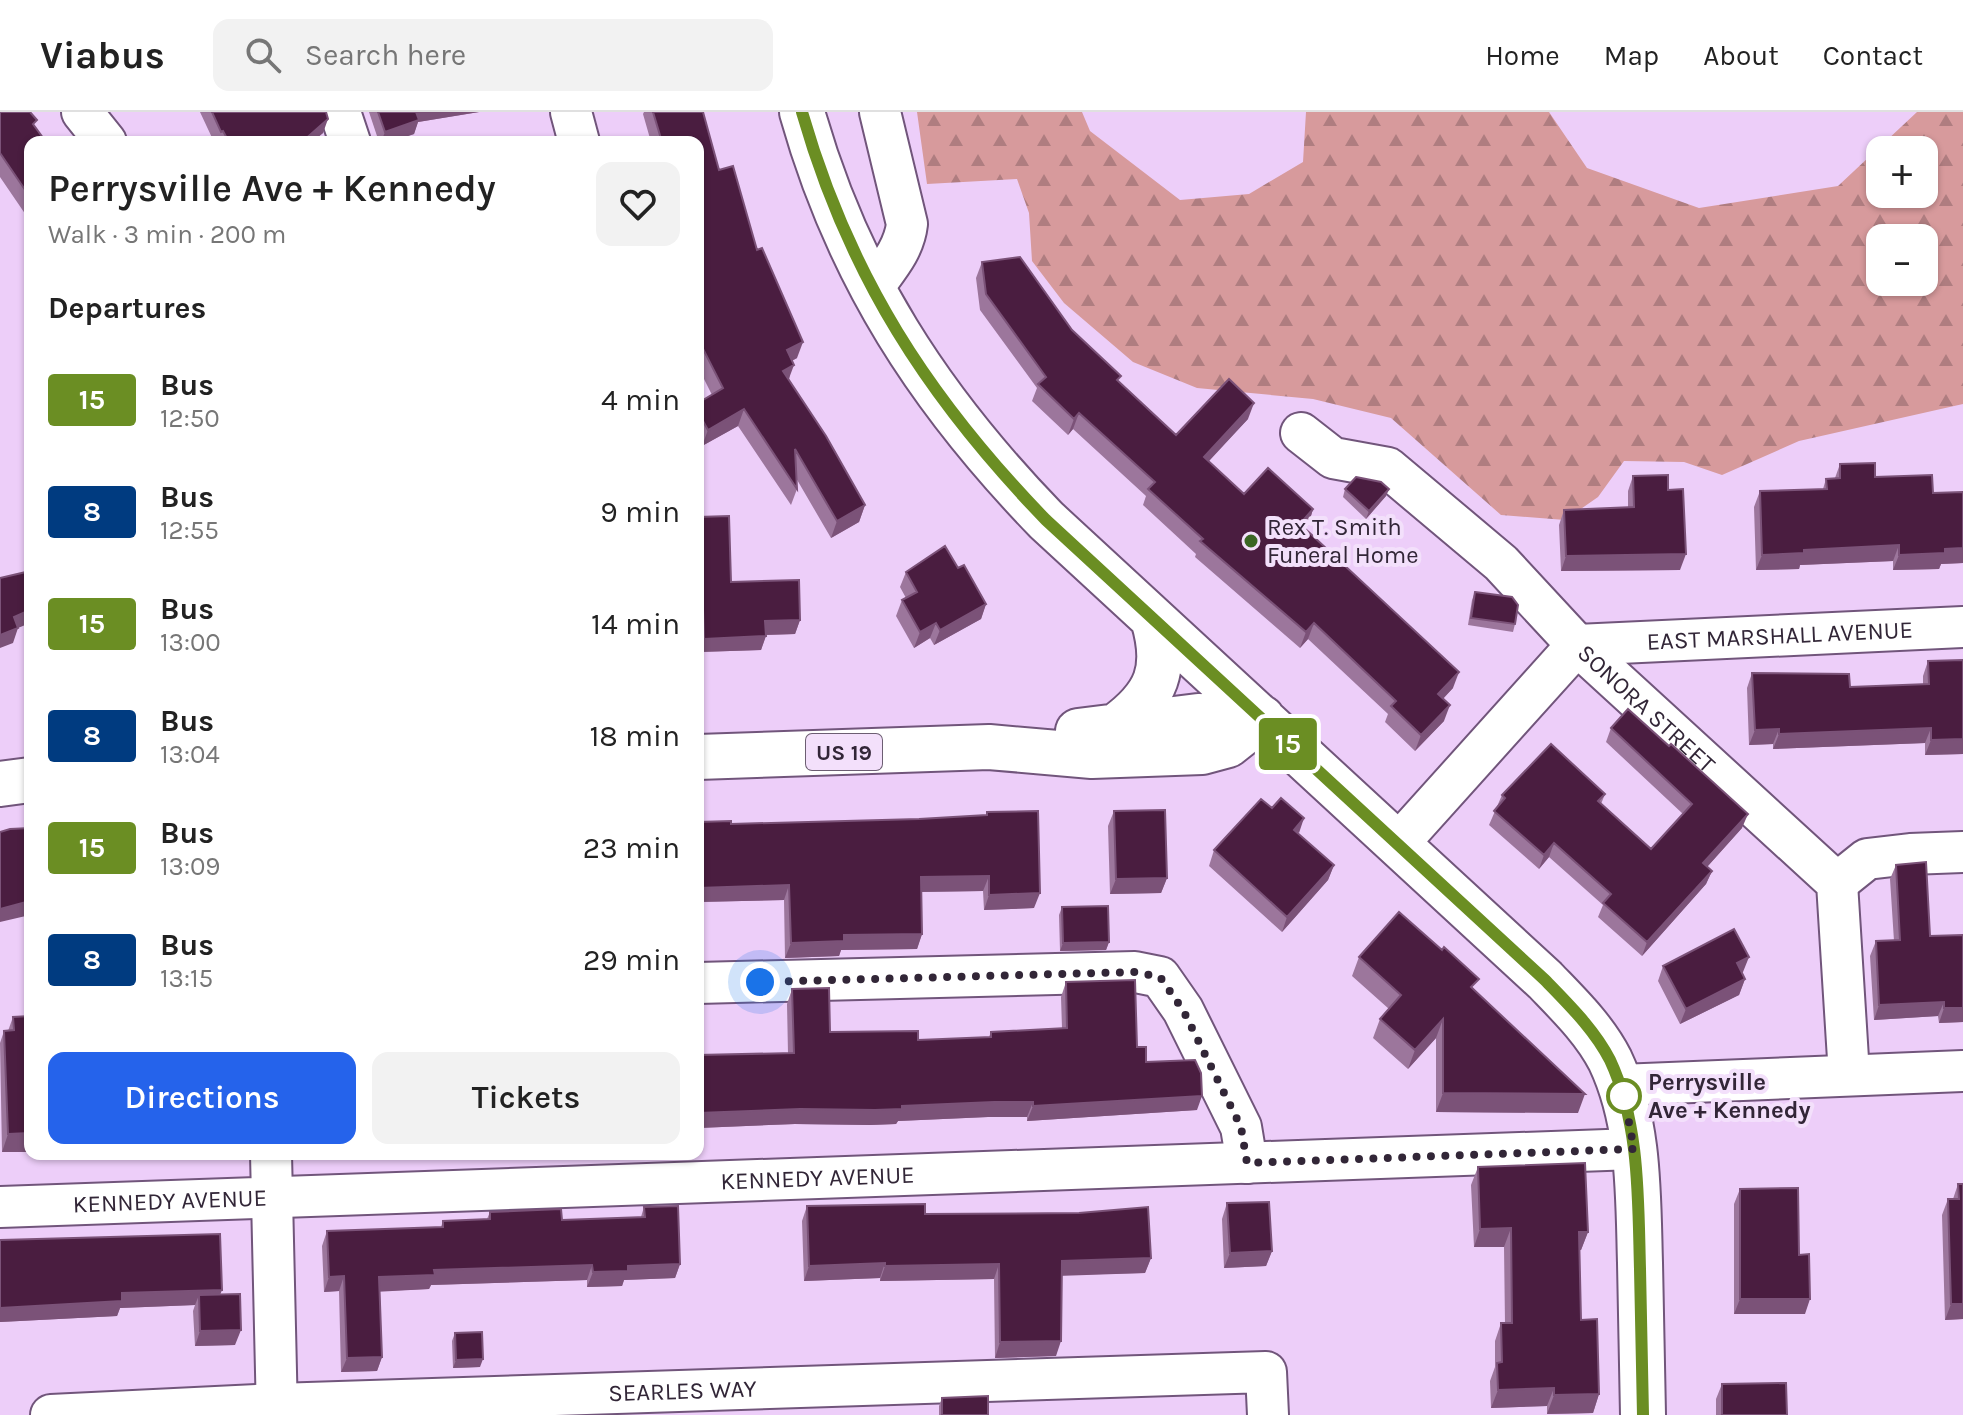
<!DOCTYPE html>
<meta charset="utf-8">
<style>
:root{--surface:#fff;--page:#f2f2f2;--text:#222;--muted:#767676;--line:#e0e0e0;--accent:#2563eb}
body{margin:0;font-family:Karla,sans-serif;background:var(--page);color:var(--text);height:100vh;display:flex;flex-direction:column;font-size:30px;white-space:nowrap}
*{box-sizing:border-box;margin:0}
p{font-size:26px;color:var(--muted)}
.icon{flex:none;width:44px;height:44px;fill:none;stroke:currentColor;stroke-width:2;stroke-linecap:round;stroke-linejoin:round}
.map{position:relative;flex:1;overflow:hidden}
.details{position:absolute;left:24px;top:24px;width:680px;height:1024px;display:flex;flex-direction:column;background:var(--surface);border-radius:16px;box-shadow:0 2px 6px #0004}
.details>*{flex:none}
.badge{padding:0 16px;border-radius:6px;font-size:28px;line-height:52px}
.controls{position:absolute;left:1866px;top:24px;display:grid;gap:16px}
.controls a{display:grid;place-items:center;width:72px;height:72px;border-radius:16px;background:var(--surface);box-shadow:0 2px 6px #0004;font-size:40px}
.you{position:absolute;width:40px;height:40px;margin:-20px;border:6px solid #fff;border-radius:50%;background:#1a73e8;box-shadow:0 0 0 12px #1a73e833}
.map>.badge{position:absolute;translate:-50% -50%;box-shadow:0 0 0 4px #fff}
h2{padding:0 24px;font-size:30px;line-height:72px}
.round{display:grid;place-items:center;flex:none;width:84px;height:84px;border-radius:16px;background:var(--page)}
.summary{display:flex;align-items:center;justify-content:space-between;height:136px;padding:0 24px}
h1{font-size:38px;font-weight:600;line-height:60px}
.action{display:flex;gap:16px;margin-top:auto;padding:16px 24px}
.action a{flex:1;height:92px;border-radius:16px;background:var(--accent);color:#fff;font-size:32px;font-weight:600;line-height:92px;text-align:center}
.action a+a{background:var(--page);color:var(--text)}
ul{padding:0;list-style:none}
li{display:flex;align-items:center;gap:24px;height:112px;padding:0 24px}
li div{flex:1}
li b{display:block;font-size:30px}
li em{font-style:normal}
li .badge{min-width:88px;font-weight:700;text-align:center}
header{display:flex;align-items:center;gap:48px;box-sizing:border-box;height:112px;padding:0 40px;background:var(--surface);border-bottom:2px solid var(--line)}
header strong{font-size:38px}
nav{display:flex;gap:44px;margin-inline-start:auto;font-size:28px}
.search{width:560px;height:72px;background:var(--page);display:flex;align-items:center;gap:20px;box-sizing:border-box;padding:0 28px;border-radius:16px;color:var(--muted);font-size:30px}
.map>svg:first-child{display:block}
.forest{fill:url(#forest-firs);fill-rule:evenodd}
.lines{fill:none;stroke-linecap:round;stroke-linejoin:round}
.minor-casing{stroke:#71557b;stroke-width:44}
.major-casing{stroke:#71557b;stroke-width:48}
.minor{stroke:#fff;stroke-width:40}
.major{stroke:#fff;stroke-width:44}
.wall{fill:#9c769c}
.shaded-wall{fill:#7b5278}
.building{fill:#4a1d40;stroke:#7b5278;stroke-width:2}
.line-casing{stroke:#fff;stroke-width:18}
.line{stroke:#6b8e23;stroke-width:12}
.walk{stroke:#322637;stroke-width:8;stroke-dasharray:0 14.4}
.poi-dot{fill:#3a6624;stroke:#f3e0fb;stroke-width:3}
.stop-dot{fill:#fff;stroke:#6b8e23;stroke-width:4}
.labels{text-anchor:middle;stroke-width:8;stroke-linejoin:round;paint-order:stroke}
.shield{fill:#f3e0fb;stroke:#6c5e72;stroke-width:2}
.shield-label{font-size:22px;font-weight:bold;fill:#322637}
.poi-label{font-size:24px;fill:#322637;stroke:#f3e0fb;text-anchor:start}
.street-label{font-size:24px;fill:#322637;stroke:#f3e0fb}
.stop-label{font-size:24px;font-weight:bold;fill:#322637;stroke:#f3e0fb;text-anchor:start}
</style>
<header>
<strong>Viabus</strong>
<div class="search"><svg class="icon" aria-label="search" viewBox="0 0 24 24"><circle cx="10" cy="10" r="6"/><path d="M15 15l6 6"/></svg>Search here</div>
<nav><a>Home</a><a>Map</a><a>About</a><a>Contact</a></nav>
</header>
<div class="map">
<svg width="1963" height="1303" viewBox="0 0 1963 1303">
<defs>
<pattern id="forest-firs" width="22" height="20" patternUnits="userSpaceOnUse" patternTransform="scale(2)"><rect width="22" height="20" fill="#d79a9c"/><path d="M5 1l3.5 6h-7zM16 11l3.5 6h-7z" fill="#af7d80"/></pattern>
</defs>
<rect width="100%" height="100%" fill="#edcef9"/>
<path class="forest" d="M917 0H1082L1090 19 1180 88 1249 82 1303 50 1306 0H1549L1587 56 1699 96 1838 74 1917 0H1963V292L1799 329 1722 363 1684 350 1624 349 1598 385 1565 408 1501 403 1391 306 1313 287 1197 276 1133 250 1064 191 1032 149 1029 101 1017 67 927 72ZM1880 38H1924V82H1880ZM1880 126H1924V170H1880Z"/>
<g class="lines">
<g class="minor-casing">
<g id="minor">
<path d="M82 0 106 30"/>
<path d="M340 0 350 30"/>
<path d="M571 0 579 30"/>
<path d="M872 177C887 156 904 138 907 112L880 0"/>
<path id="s1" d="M1301 321 1333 346 1388 356 1501 451 1577 533 1837 771 1849 963"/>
<path id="s2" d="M1397 733 1577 533 1963 515"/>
<path d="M1837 771 1867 747 1910 742 1963 740"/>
<path d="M698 871 1135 860 1160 865 1183 898 1241 1015 1247 1051"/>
<path d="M1620 973 1963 959"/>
<path d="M271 1042 277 1303"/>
<path id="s3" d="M0 1095 1634 1037"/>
<path id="s4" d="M51 1303 277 1292 1266 1260 1268 1303"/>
</g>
</g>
<g class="major-casing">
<path id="major" d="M802 0C848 163 929 287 1046 408L1545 868C1569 893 1594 917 1610 948 1640 1011 1638 1083 1640 1151 1641 1202 1642 1252 1643 1303
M1116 614C1157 584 1168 557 1153 507
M1078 619 1198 604 1262 606
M698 645 989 635 1092 644 1202 640 1228 633 1262 606
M0 672 30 668"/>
</g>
<use href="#minor" class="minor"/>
<use href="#major" class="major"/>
</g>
<path class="wall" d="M0 0 35 14 30 30V109L0 65Z
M200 0H326L323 21 312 30H214Z
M369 0H479L418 10 414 22 390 30H379Z
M644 0H703L719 58 757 138 797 246 792 249 789 268 865 393 859 410 831 426 796 366 797 377 791 393 738 314 702 334 698 328V291L712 283 698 255V30H651L643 2Z
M982 150 1072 218 1119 270 1176 323 1248 307 1208 349 1244 382 1313 397 1308 414 1305 416 1453 576 1443 587 1444 609 1415 639 1385 610 1388 602 1308 527 1300 536 1195 445 1196 442 1143 393 1146 384 1073 317 1068 323 1032 289 1037 276 980 198 976 166Z
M1840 352 1875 365 1933 381 1963 380V451L1941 452 1939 457 1893 458V449L1800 453 1799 457 1756 458 1754 395 1760 379 1823 377 1826 367 1835 366Z
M1633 364 1668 378 1680 458 1561 459 1559 413 1564 398 1628 395V379Z
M1345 377 1386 384 1366 407 1343 385Z
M698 405 731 470 800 508 795 522 766 523 761 538 699 540Z
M958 456 986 492 981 507 934 533 930 526 914 536 896 504 902 488 906 486 900 475 906 460Z
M1475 480 1515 512 1513 520 1468 513 1472 488Z
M1963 548V642L1925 643V631L1773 637V632L1749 633 1747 576 1752 561 1850 575 1923 573V564L1928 549Z
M1611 616 1742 716 1707 755 1712 759 1706 772 1642 844 1598 805 1603 793 1549 745 1539 757 1489 713 1502 683 1605 682 1601 692 1651 737 1683 702 1606 630Z
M1114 699 1167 766 1161 781 1110 782 1108 714Z
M987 700 1034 796 984 798 983 779 921 780 922 822 917 837 841 838 839 844 785 846 784 788 698 790V710L731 712 919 707 986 703Z
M1299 722 1334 753 1328 768 1282 820 1209 754 1214 738Z
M1896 753 1930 824 1963 823V910L1939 911 1938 904 1874 908 1870 844 1876 829H1894L1890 767Z
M1062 795 1109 830 1106 838 1060 839 1059 803Z
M1442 838 1475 878 1578 1001 1436 1000V926L1408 957 1373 926 1380 907 1389 897 1352 864 1359 845Z
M1663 854 1743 860 1742 861 1745 867 1739 883 1680 912 1658 869Z
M1066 870 1137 935 1146 950 1197 998 1027 1009V1005H988L898 1009 896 1012 870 1013 795 1012 698 1016V943L788 941 787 892 792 877 830 920 918 928 989 925 991 920 1062 916 1061 885Z
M30 904V1040H2L0 931 4 919H8L13 905Z
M1478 1055 1588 1120 1581 1138H1579L1581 1208 1599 1282 1593 1301 1547 1302V1294L1491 1296 1490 1269 1495 1255V1229L1501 1211H1505L1504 1135H1474L1471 1073Z
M1958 1072H1963V1207L1945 1208 1942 1103 1948 1087H1953Z
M1740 1077 1799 1143 1805 1202H1734V1092Z
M1227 1091 1272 1139 1266 1154 1224 1156 1222 1107Z
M807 1094 925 1102 1151 1146 1145 1161 1062 1163 1056 1244 995 1246 994 1167 880 1169V1166L804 1169 802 1109Z
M644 1095 680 1152 675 1166 624 1168 622 1174 587 1175V1168L431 1173 429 1177 380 1179 382 1245 377 1259 341 1260 339 1179 324 1180 322 1134 327 1119 441 1115 443 1109 487 1107 490 1100 562 1108 641 1105Z
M0 1128 220 1183 235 1233 195 1234 193 1199 195 1193 120 1196 117 1204 0 1210Z
M455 1221 480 1255 453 1256 452 1229Z
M1722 1272 1787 1303H1716V1287Z
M942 1286 988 1303H939V1294Z"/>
<path class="shaded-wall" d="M414 0H479L418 10 414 22 390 30H381L385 20Z
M328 7 323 21 312 30H302Z
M803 230 797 246 781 254 787 238Z
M794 253 788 269 783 259Z
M1254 291 1248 307 1198 361 1204 345Z
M744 297 738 314 702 334 708 318Z
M1079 301 1073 317 1068 323 1074 307Z
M1389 377 1386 384 1366 407 1369 399Z
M865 393 859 410 831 426 837 409Z
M1313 397 1308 414 1294 428 1300 412Z
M1899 433 1893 449 1800 453 1799 457 1756 458 1762 443 1804 438Z
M1963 436V451L1941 452 1939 457 1893 458 1899 443 1945 437Z
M1686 442 1680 458 1561 459 1566 444Z
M986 492 981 507 934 533 940 518Z
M30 498V511L18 516 13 531 0 536V523L14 505Z
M800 508 795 522 760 523 765 509Z
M936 511 930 526 914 536 920 520Z
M1314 511 1308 527 1300 536 1306 520Z
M766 524 761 538 699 540 704 527Z
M1459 560 1453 576 1432 598 1438 582Z
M1450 593 1444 609 1415 639 1421 623Z
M1931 616 1925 631 1773 637 1779 622Z
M1779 617 1773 632 1749 633 1755 618Z
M1963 627V642L1925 643 1931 628Z
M1748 702 1742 716 1698 765 1703 751Z
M1304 706 1299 721 1294 718Z
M1554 731 1549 745 1539 757 1544 743Z
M1334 753 1328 768 1282 820 1287 805Z
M1712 759 1706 772 1642 844 1647 830Z
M989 764 983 779 916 780 921 765Z
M1167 766 1161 781 1110 782 1116 767Z
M789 773 784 788 698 790V776Z
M1040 781 1034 796 984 798 989 783Z
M30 789V803L0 810V797Z
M922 822 917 837 841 838 839 844 785 846 791 831 844 823Z
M1109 830 1106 838 1060 839 1063 831Z
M1749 845 1743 860 1731 867 1737 851Z
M1745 867 1739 883 1680 912 1686 897Z
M1944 890 1938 904 1874 908 1879 893Z
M1944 896H1963V910L1939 911Z
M1443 907 1436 926 1408 957 1415 938Z
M1443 981 1585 982 1578 1001 1436 1000Z
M1202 984 1197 998 1027 1009 1033 994Z
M994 990H1033L1027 1005H988L898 1009 896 1012 870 1013 795 1012 698 1016V1001Z
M30 1021V1040H2L8 1022Z
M1511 1116 1504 1135H1474L1480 1117Z
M1579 1120H1588L1581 1138 1572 1139Z
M1272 1139 1266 1154 1224 1156 1230 1141Z
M1151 1146 1145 1161 1057 1164 1062 1149Z
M885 1151 880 1166 804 1169 809 1154Z
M680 1152 675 1166 624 1168 622 1174 587 1175 593 1160 628 1154Z
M999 1152 994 1167 880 1169 885 1154Z
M592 1153 587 1168 431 1173 429 1177 374 1180 379 1165 434 1158Z
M344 1164 339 1179 324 1180 329 1165Z
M222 1178 216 1193 199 1183 195 1193 120 1196 117 1204 0 1210V1196L122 1181Z
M1740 1187H1810L1805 1202H1734Z
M1951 1192H1963V1207L1945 1208Z
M241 1218 235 1233 195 1234 200 1219Z
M1061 1229 1056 1244 995 1246 1000 1230Z
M382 1245 377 1259 341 1260 347 1246Z
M483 1247 480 1255 453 1256 456 1248Z
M1554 1276 1547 1294 1491 1296 1498 1278Z
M1599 1282 1593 1301 1547 1302 1554 1283Z"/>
<path class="building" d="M0 0H30L37 8 33 12 46 30H30V85L0 41Z
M212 0H326L328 7 302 30H229L223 19 221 20Z
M378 0H416L419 8 385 20Z
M653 0H703L719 58 733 54 757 138 762 136 803 230 787 238 794 253 783 259 826 324 865 393 837 409 795 337 797 377 744 297 708 318 698 300V291L723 276 698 227V30H662Z
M1020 145 1072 218 1121 264 1117 268 1176 323 1229 267 1254 291 1204 345 1244 382 1268 356 1313 397 1300 412 1459 560 1438 582 1450 593 1421 623 1391 594 1396 589 1314 511 1306 520 1200 429 1203 427 1148 377 1155 370 1079 301 1074 307 1038 272 1046 265 986 182 982 150Z
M1875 351V365L1932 363 1933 381 1963 380V436L1945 437V441L1899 443V433L1804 438V441L1762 443 1760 379 1827 377 1826 367 1840 366V352Z
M1668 363V378L1683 377 1686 442 1566 444 1564 398 1634 395 1633 364Z
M1356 365 1381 370 1389 377 1369 399 1345 377Z
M729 404 731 470 799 468 800 508 765 509 766 524 704 527 701 437H698V405Z
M945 434 958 456 964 453 986 492 940 518 936 511 920 520 902 488 917 480 906 460Z
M26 460 30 471V498L14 505 18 516 0 523V466Z
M1475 480 1512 485 1518 493 1515 512 1471 506Z
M1963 548V627L1931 628V616L1779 622V617L1755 618 1752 561 1849 562 1850 575 1929 572 1928 549Z
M1628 597 1669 634 1671 632 1748 702 1703 751 1712 759 1647 830 1603 791 1611 782 1554 731 1544 743 1494 699 1505 686 1502 683 1551 632 1605 682 1598 689 1651 737 1692 692 1611 616Z
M1281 686 1304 706 1294 718 1334 753 1287 805 1214 738 1261 687 1272 696Z
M1165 698 1167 766 1116 767 1114 699Z
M1038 699 1040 781 989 783V764L921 765 922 822 844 823V829L791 831 789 773 698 776V710L731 709V712L919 707 987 703V700Z
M30 716V789L0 797V720L10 717Z
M1926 750 1930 824 1963 823V896H1944V890L1879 893 1876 829 1900 828 1896 753Z
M1108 794 1109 830 1063 831 1062 795Z
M1399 800 1442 838 1444 835 1479 867 1471 875 1585 982 1443 981V907L1415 938 1380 907 1401 883 1359 845Z
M1734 817 1749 845 1737 851 1745 867 1686 897 1663 854Z
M1135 868 1137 935H1146V950L1195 948 1201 961 1202 984 1033 994V990H994L902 994V997L875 998 800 997 698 1001V943L794 941 792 877 829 876 830 920 918 919V928L991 925V920L1067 916 1066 870Z
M30 904V1021L8 1022 4 919 14 918 13 905Z
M1585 1051 1588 1120H1579L1581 1208 1597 1207 1599 1282 1554 1283V1276L1498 1278 1497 1251 1502 1250 1501 1211H1512L1511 1116 1480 1117 1478 1055Z
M1958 1072H1963V1192H1951L1948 1087H1959Z
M1798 1076 1799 1143 1809 1142 1810 1187H1740V1077Z
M1269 1090 1272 1139 1230 1141 1227 1091Z
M925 1092V1102L1079 1101 1148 1095 1151 1146 1062 1149 1061 1229 1000 1230 999 1152 885 1154V1151L809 1154 807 1094Z
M678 1094 680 1152 628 1154V1159L593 1160 592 1153 434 1158 435 1163 379 1165 382 1245 347 1246 344 1164 329 1165 327 1119 443 1115V1109L490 1107V1100L561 1097 562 1108 645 1105 644 1095Z
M220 1122 222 1178 122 1181V1189L0 1196V1128Z
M240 1182 241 1218 200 1219 199 1183Z
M482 1220 483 1247 456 1248 455 1221Z
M1786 1271 1787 1303H1722V1272Z
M988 1284V1303H942V1286Z"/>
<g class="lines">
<g class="line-casing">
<path id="line" d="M802 0C849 164 928 286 1046 408L1545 868C1569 893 1594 917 1610 948 1640 1012 1638 1087 1640 1157 1641 1206 1642 1254 1643 1303"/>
</g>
<use href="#line" class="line"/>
<path class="walk" d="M760 870 1135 860 1160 865 1183 898 1241 1015 1247 1051 1634 1037 1624 984"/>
</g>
<circle class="poi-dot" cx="1251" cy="429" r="8"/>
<circle class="stop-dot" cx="1624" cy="984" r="16"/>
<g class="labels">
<rect class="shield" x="806" y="622" width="76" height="36" rx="6"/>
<g class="shield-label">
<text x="844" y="648">US 19</text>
</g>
<g class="poi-label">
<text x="1267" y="423">Rex T. Smith<tspan x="1267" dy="28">Funeral Home</tspan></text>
</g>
<g class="street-label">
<text dy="8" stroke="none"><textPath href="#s2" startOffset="472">EAST MARSHALL AVENUE</textPath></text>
<text dy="8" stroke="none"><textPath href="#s1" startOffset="450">SONORA STREET</textPath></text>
<text dy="8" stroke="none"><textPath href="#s3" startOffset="818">KENNEDY AVENUE</textPath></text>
<text dy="8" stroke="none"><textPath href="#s3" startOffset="170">KENNEDY AVENUE</textPath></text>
<text dy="8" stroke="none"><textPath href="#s4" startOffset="632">SEARLES WAY</textPath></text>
</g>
<g class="stop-label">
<text x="1648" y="978">Perrysville<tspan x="1648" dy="28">Ave + Kennedy</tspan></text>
</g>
</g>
</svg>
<div class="controls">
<a>+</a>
<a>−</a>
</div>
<div class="you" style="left:760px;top:870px"></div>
<b class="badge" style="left:1288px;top:632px;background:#6b8e23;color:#fff">15</b>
<section class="details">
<div class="summary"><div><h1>Perrysville Ave + Kennedy</h1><p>Walk · 3 min · 200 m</p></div><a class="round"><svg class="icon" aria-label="heart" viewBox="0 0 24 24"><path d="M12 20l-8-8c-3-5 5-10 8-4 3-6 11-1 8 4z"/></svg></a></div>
<h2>Departures</h2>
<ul>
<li><span class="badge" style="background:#6b8e23;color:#fff">15</span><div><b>Bus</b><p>12:50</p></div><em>4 min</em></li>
<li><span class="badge" style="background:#003b80;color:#fff">8</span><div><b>Bus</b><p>12:55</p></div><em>9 min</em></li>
<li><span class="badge" style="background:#6b8e23;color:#fff">15</span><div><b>Bus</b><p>13:00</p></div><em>14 min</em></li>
<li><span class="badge" style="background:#003b80;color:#fff">8</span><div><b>Bus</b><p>13:04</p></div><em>18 min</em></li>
<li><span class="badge" style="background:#6b8e23;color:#fff">15</span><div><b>Bus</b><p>13:09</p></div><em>23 min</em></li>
<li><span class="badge" style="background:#003b80;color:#fff">8</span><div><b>Bus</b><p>13:15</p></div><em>29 min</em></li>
</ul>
<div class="action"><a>Directions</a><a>Tickets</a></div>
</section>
</div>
